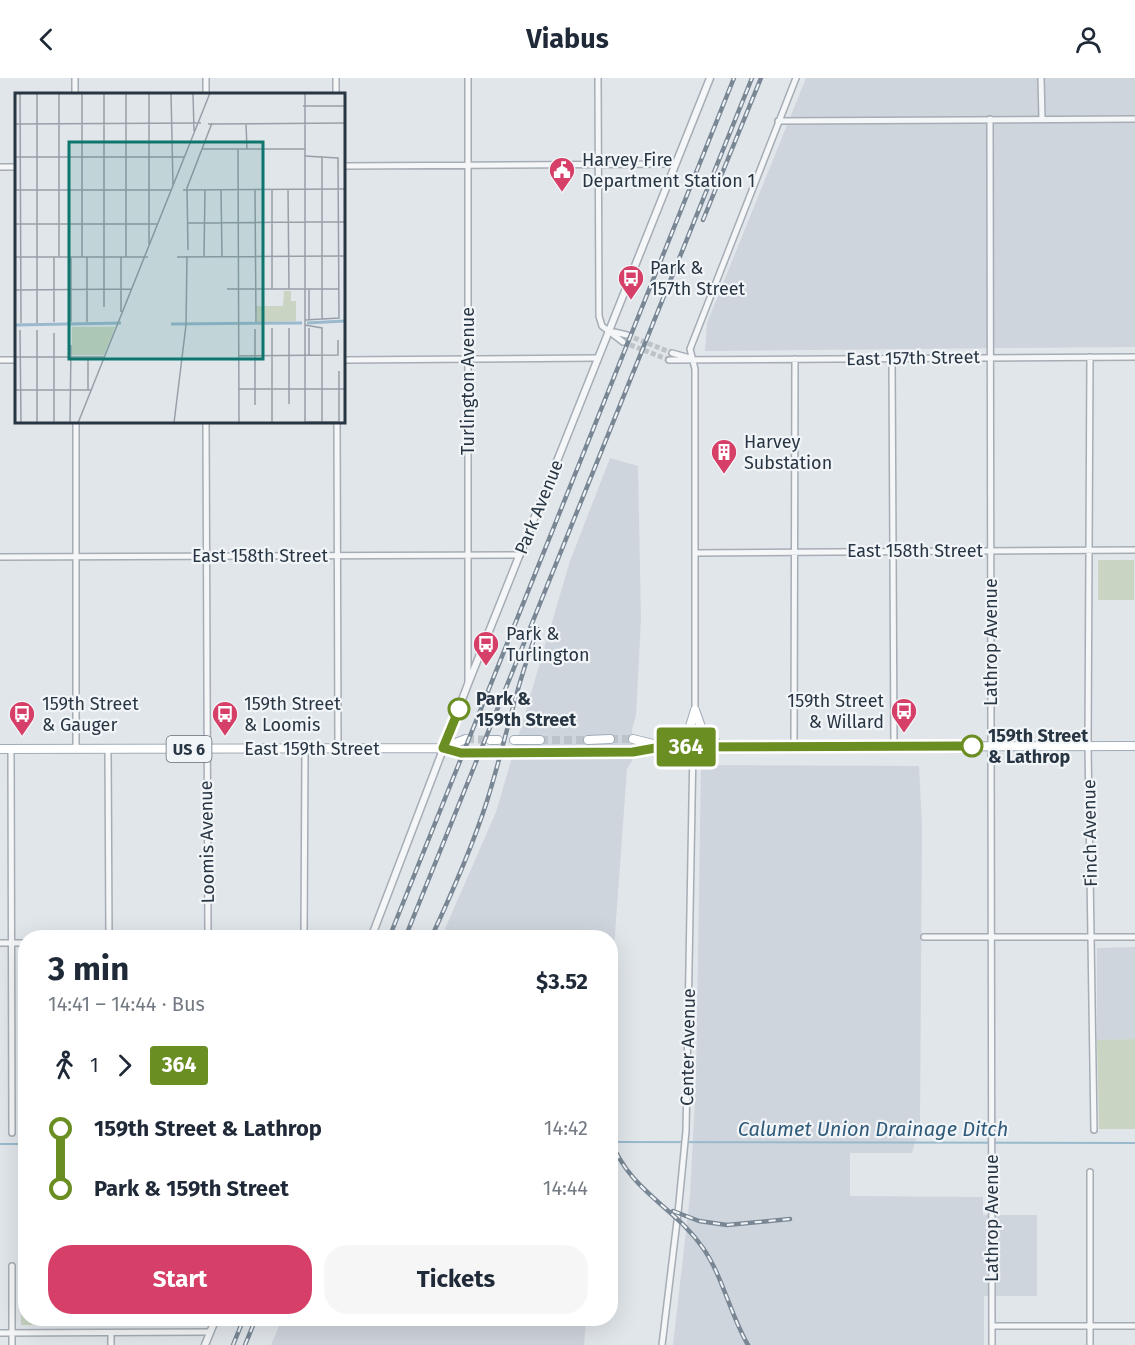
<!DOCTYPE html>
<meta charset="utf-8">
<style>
:root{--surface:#fff;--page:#f6f6f7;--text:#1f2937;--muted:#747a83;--accent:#d63f68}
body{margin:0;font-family:"Fira Sans",sans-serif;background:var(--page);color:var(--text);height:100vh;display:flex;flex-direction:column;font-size:22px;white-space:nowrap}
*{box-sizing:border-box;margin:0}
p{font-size:20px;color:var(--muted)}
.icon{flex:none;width:33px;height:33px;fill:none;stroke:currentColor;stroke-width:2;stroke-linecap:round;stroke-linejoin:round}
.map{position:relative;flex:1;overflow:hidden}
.details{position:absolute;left:18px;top:852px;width:600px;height:396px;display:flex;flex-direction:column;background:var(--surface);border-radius:24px;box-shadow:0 6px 24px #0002}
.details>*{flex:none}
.badge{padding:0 12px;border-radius:4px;font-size:21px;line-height:39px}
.map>.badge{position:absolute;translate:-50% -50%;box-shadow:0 0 0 3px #fff}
.legs{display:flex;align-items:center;gap:9px;height:66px;padding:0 30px;font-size:20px}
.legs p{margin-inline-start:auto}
.overview{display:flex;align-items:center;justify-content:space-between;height:102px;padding:0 30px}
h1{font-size:33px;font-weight:700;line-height:45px}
.primary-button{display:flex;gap:12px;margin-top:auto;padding:12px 30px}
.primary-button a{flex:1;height:69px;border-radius:24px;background:var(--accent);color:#fff;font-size:24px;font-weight:700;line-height:69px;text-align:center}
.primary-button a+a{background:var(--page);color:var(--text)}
ul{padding:0 30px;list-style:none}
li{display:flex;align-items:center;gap:21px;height:60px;font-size:22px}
li i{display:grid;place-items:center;width:9px;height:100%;margin:0 8px;background:currentColor}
li i::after{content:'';width:15px;height:15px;margin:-8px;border:4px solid;border-radius:50%;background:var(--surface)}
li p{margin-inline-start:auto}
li:first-child i{background:linear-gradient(#0000 50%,currentColor 0)}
li:last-child i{background:linear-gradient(currentColor 50%,#0000 0)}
header{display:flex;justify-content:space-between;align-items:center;height:78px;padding:0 30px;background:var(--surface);font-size:27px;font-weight:700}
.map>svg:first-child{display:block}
.built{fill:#cfd5dd}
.green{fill:#c9d5c2}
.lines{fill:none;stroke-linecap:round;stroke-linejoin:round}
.stream{stroke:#9ab9cd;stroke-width:2}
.minor-tunnel{stroke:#bcc3c9;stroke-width:5;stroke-dasharray:5 2.5;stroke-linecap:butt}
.primary-tunnel{stroke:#bcc3c9;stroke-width:8;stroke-dasharray:8 4;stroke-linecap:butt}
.minor-casing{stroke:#a6adb5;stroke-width:8}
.tertiary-casing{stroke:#a6adb5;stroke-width:9}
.primary-casing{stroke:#a0acb7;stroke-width:10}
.minor{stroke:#f4f6f8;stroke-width:5}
.tertiary{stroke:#f4f6f8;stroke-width:6}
.primary{stroke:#fff;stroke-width:8}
.rail-casing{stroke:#798795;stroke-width:4.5}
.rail{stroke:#f1f5f8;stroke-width:2;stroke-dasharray:7;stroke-linecap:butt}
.line-1-casing{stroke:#fff;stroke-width:14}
.line-1{stroke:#6b8e23;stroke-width:9}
.stop-1-dot{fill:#fff;stroke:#6b8e23;stroke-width:3}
.labels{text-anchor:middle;stroke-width:4.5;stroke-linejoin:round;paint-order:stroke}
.shield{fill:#f1f5f8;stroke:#646f79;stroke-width:1.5}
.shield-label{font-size:16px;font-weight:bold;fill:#283543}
.poi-label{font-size:18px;fill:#283543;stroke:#f1f5f8;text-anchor:start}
.street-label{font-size:18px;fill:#283543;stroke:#f1f5f8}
.stop-label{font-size:18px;font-weight:bold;fill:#283543;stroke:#f1f5f8;text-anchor:start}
.water-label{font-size:20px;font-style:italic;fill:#305a7a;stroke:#f1f5f8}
.inset-river{fill:none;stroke:#9ab9cd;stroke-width:3}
.inset-road{fill:none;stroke:#979fa8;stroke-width:1.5}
.view{fill:#0f766e;fill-opacity:0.15;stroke:#0f766e;stroke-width:3}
.inset-edge{fill:none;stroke:#283543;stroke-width:3}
</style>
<header><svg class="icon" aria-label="back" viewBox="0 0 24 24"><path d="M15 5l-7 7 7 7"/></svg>Viabus<svg class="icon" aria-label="person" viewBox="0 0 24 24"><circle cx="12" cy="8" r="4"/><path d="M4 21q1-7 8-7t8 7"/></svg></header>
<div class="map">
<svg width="1135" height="1267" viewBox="0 0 1135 1267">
<rect width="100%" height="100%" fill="#e1e6eb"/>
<path class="built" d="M806 0H1135V269L705 273 707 245Z
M610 380 638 388 641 541 636 637 632 652V683L627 691 611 911 610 860H441L496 734 570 483Z
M701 687 919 688 922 747 920 1047 912 1075H850V1118L983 1119V1137H1037V1218H984V1267H673L690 1118 696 1001Z
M1135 869V961L1097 962V870Z
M282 1241V1240L586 1241 584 1267H271Z"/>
<path class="green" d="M1098 482H1134V522H1098Z
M1135 961V1051H1099L1097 962Z
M20 1080 26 1081V1240L208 1241 206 1246 21 1247Z"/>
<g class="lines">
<path class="stream" d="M610 1064 1135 1065
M0 1066H26"/>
<path class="minor-tunnel" d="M627 257 672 275
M623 264 669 282"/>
<path class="primary-tunnel" d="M466 661 490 662
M610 661H633
M540 662H588
M539 674H589
M610 674H633
M461 675H484"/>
<g class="minor-casing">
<path id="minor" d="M75 0V16
M206 0V16
M336 0V16
M468 0V604
M598 0 599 238 602 248 623 264
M1041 0 1042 41
M990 41 992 1267
M778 43 1135 41
M344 88 675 86
M0 89H16
M614 254 627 257
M672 275 690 280
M1090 279 1088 668 1094 1052
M892 281 894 669
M0 282H16
M344 282 598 280
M669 282 1135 279
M76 344V671
M206 344 208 860
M337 344 338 671
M695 475 1135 472
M0 479 520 477
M695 632V291L690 271 796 0
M794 669 795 281
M11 671 12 1055
M108 671 109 860
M924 859H1135
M304 860 305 671
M0 865H26
M1090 1094V1267
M992 1248H1135
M0 1255 210 1254
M111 1255V1267
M12 1267V1188
M662 1267 678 1135 686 1053 693 669"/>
</g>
<g class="tertiary-casing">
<path id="tertiary" d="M371 860 468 606 710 0
M205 1267 216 1240"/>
</g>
<g class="primary-casing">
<path id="primary" d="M695 632 702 652 721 669
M633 661 657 667
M490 662H498
M514 662H540
M588 662 610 661
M665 667 688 655 695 632
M443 670 466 661
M0 671 443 670 461 675
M589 674H610
M633 674 661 669 1135 668
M484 675H495
M510 675 539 674"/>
</g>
<use href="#minor" class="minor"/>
<use href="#tertiary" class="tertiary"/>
<use href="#primary" class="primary"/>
<g class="rail-casing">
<path id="rail" d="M703 142 761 0
M389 860 734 0
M405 860 752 0
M431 860C452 815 472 770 487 723 505 666 516 607 538 551
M610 1061C631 1115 673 1127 703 1170 723 1199 730 1236 748 1267
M673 1133 699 1143 727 1147 790 1141
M233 1267 244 1240
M245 1267 256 1240"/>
</g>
<use href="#rail" class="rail"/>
</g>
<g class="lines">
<g class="line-1-casing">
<path id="line-1" d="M459 631 443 670 461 675 633 674 661 669 972 668"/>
</g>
<use href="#line-1" class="line-1"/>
</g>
<defs>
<g id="civic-pin" transform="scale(1.35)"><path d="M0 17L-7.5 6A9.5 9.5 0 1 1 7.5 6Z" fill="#d63f68" stroke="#f1f5f8"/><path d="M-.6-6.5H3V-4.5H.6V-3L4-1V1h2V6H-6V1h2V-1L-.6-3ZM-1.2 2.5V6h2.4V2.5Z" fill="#fff"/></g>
<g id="bus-pin" transform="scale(1.35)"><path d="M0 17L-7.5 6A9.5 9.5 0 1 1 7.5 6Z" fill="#d63f68" stroke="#f1f5f8"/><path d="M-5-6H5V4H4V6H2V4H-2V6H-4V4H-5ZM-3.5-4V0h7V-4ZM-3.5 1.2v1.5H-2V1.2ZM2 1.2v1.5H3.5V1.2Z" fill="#fff"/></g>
<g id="building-pin" transform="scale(1.35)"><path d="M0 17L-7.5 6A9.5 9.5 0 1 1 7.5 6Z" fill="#d63f68" stroke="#f1f5f8"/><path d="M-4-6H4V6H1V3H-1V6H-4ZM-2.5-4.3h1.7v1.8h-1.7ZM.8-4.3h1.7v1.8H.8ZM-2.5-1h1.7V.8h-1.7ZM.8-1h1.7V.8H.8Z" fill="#fff"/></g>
</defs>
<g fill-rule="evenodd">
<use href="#civic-pin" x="562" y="92"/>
<use href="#bus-pin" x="631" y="200"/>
<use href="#building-pin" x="724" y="374"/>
<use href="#bus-pin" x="486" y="566"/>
<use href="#bus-pin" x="904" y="633"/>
<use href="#bus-pin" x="22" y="636"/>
<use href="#bus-pin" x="225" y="636"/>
</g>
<g class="stop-1-dot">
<circle cx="459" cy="631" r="10"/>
<circle cx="972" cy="668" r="10"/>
</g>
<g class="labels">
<rect class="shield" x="166.5" y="658" width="45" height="26" rx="4.5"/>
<g class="shield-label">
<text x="189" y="677">US 6</text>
</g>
<g class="poi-label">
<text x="582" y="88">Harvey Fire<tspan x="582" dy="21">Department Station 1</tspan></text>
<text x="650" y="196">Park &amp;<tspan x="650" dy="21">157th Street</tspan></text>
<text x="744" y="370">Harvey<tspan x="744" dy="21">Substation</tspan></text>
<text x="506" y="562">Park &amp;<tspan x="506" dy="21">Turlington</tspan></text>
<text x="884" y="629" text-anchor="end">159th Street<tspan x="884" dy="21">&amp; Willard</tspan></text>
<text x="42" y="632">159th Street<tspan x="42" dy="21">&amp; Gauger</tspan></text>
<text x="244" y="632">159th Street<tspan x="244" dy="21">&amp; Loomis</tspan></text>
</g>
<g class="street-label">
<text transform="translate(913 280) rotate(-1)" y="6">East 157th Street</text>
<text transform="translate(468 303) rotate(-90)" y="6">Turlington Avenue</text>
<text transform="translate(539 429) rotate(-68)" y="6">Park Avenue</text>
<text x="915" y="479">East 158th Street</text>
<text x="260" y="484">East 158th Street</text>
<text transform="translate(991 564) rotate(-90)" y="6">Lathrop Avenue</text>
<text x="312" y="677">East 159th Street</text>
<text transform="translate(1090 755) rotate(-91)" y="6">Finch Avenue</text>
<text transform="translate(207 764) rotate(-91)" y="6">Loomis Avenue</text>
<text transform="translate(688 969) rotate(-89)" y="6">Center Avenue</text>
<text transform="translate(992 1140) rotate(-90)" y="6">Lathrop Avenue</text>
</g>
<g class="stop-label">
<text x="476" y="627">Park &amp;<tspan x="476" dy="21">159th Street</tspan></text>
<text x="988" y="664">159th Street<tspan x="988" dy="21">&amp; Lathrop</tspan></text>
</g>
<g class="water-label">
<text x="873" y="1058">Calumet Union Drainage Ditch</text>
</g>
</g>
<g transform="translate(15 15)">
<rect width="330" height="330" fill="#e1e6eb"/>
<path d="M269 198H276V208H281V228L242 229 241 213H268ZM57 234H100L89 262H57Z" fill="#c9d5c2"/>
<path class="inset-river" d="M292 230 330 228M156 231 287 230M0 232 106 230"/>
<path class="inset-road" d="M5 0 6 230M22 0V230M44 0V164M67 0V164M89 0V214M111 0V164M134 0V151M156 0 158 92M178 0 179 38M288 13H330M0 31 186 30M193 31 330 30M231 31 232 56M187 56H290M223 56 224 330M289 63 323 65 324 225 290 227M307 63V226M0 64H169M273 96 274 196M0 97H156M168 97 330 96M206 97 207 163M240 97 241 229M257 97V196M290 129H330M173 130 290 129M0 131H143M173 157 172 95 197 30M189 163 190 97M0 164H133M39 164V229M56 164V229M72 164V229M106 164V219M162 164 330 163M212 196H324M294 196V227M0 197 117 196M290 232 307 235V330M257 235V330M274 235V311M294 235V262M5 237 6 330M22 237V330M223 263 323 262V247M0 264H90M73 264V297M224 296H330M0 297H76M240 312V236M290 329H324V278M39 330V240M55 330 56 252M63 330 195 0M159 330 171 232 172 163M290 330V0"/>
<path class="view" d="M54 49H248V266H54Z"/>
<rect width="330" height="330" class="inset-edge"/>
</g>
</svg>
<b class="badge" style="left:686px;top:669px;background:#6b8e23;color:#fff">364</b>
<section class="details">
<div class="overview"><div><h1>3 min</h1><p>14:41 – 14:44 · Bus</p></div><b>$3.52</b></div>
<div class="legs"><svg class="icon" aria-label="walk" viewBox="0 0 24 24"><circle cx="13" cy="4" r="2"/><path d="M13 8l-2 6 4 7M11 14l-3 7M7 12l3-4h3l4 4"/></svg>1<svg class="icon" aria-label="forward" viewBox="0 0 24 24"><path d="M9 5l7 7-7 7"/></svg><b class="badge" style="background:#6b8e23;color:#fff">364</b></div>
<ul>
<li><i style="color:#6b8e23"></i><b>159th Street &amp; Lathrop</b><p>14:42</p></li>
<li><i style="color:#6b8e23"></i><b>Park &amp; 159th Street</b><p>14:44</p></li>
</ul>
<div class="primary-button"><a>Start</a><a>Tickets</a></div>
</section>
</div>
